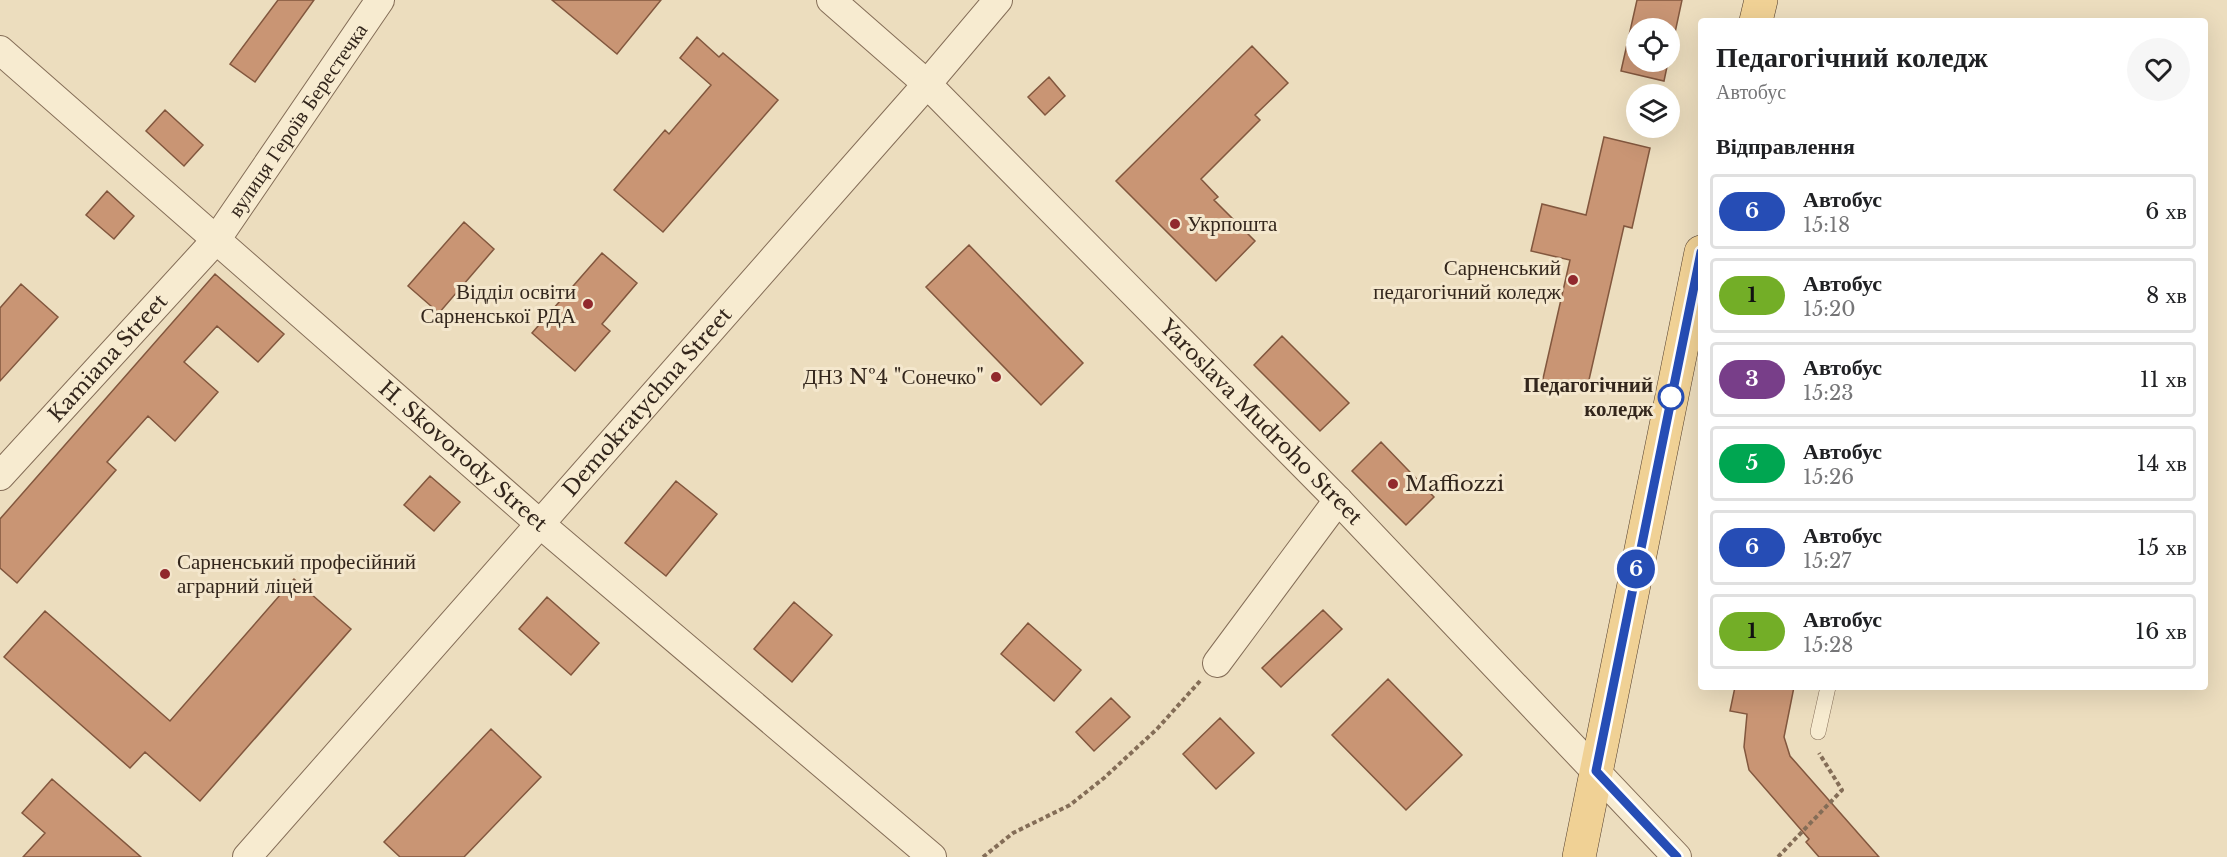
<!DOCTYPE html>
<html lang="uk">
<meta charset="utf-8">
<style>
:root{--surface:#fff;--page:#f6f6f6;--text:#202124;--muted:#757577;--line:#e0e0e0}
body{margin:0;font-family:"Libre Baskerville",serif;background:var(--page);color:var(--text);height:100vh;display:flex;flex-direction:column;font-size:22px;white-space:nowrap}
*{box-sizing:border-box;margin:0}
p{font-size:20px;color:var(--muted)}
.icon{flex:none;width:33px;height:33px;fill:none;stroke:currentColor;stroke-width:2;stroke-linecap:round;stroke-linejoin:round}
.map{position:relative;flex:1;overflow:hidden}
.drawer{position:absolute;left:1698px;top:18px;width:510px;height:672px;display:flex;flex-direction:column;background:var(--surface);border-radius:6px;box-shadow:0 6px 24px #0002}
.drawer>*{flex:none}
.badge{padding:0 12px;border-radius:20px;font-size:21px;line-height:39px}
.controls{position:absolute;left:1626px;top:18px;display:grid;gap:12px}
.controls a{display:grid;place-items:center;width:54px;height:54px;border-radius:50%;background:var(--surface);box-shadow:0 6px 24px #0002;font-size:30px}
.map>.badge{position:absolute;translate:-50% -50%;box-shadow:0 0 0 3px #fff}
h2{padding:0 18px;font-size:22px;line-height:54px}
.round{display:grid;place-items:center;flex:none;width:63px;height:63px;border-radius:32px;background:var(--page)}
.summary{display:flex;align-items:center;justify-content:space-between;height:102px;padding:0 18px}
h1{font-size:28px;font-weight:700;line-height:45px}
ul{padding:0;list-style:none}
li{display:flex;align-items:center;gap:18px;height:75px;margin:0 12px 9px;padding:0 6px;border:3px solid var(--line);border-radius:6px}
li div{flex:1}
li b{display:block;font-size:22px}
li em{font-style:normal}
li .badge{min-width:66px;font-weight:700;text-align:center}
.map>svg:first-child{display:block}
.building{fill:#c99574;stroke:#82573e;stroke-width:1.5}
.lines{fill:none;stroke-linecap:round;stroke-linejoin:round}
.lane-casing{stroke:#846d57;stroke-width:16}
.street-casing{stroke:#846d57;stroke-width:30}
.primary-casing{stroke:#513c2c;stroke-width:34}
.path{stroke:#846d57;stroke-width:4;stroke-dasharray:4.5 3;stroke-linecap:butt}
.lane{stroke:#f7ebd0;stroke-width:15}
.street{stroke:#f7ebd0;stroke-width:28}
.primary{stroke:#f0d195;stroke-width:33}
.line-casing{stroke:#fff;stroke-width:14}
.line{stroke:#264db5;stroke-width:9}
.poi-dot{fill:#91292d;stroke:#f4e7cd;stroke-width:2}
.stop-dot{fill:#fff;stroke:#264db5;stroke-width:3}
.labels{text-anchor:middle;stroke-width:6;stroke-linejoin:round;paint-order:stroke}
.street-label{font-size:21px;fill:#33261c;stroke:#f4e7cd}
.poi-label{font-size:21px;fill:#33261c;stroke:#f4e7cd;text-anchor:start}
.stop-label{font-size:21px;font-weight:bold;fill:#33261c;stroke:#f4e7cd;text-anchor:end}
</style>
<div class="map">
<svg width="2227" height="857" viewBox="0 0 2227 857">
<rect width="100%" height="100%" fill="#ecddbe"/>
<path class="building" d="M278 0H314L255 82 230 64Z
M552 0H661L617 54Z
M1637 0H1682L1670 56V28H1636V62H1668L1664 81 1621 71Z
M697 37 719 57 723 53 778 100 663 232 614 190 665 130 669 134 711 85 680 58Z
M1252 46 1288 83 1255 115 1260 120 1201 179 1218 197 1214 200 1255 241 1216 281 1116 181Z
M1049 77 1065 96 1045 115 1028 97Z
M165 110 203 145 184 166 146 131Z
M1604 137 1650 148 1632 228 1624 226 1586 393 1542 383 1570 260 1531 251 1542 204 1586 215Z
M107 191 134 216 114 239 86 215Z
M464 222 494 249 439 313 408 286Z
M969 245 1083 363 1041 405 926 287Z
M602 253 637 283 602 324 610 331 575 371 532 333Z
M215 274 284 334 258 362 217 326 184 362 218 392 175 441 148 416 107 462 116 470 17 583 0 568V519Z
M21 284 58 317 0 381V308Z
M1282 336 1349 403 1320 431 1254 365Z
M1381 442 1434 497 1406 525 1352 471Z
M430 476 460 502 434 531 404 505Z
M676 481 717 514 666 576 625 543Z
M294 579 351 629 200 801 145 752 130 768 4 657 45 611 170 721Z
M547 597 599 643 571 675 519 629Z
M794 602 832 635 792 682 754 649Z
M1323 610 1342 629 1281 687 1262 668Z
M1028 623 1081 670 1054 701 1001 654Z
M1388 679 1462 755 1406 810 1332 735Z
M1735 687H1794L1784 737 1790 756 1879 857H1819L1806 842 1809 839 1749 770 1744 747 1747 714 1730 711Z
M1111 698 1130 717 1094 751 1076 732Z
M1220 718 1254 753 1216 789 1183 754Z
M491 729 541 777 464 857H400L384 842Z
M52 779 141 857H23L45 833 22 813Z"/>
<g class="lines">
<g class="lane-casing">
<path id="lane" d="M1818 732 1828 687"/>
</g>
<g class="street-casing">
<g id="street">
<path id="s1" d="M831 0 927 84 1338 500 1677 857"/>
<path id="s2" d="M0 50 539 523 932 857"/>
<path id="s3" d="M0 476 216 240 380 0"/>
<path d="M1217 663 1338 500"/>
<path id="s4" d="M247 857 927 84 998 0"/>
</g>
</g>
<g class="primary-casing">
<path id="primary" d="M1756 21 1761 0
M1579 857 1701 252"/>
</g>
<path class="path" d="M983 857 1013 833 1070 805 1104 778 1157 729 1200 681
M1778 857 1842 790 1819 753"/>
<use href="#lane" class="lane"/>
<use href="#street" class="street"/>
<use href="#primary" class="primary"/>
</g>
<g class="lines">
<g class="line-casing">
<path id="line" d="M1677 857 1596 771 1701 252"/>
</g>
<use href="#line" class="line"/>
</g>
<g class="poi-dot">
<circle cx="1175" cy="224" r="6"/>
<circle cx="1573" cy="280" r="6"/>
<circle cx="588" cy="304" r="6"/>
<circle cx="996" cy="377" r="6"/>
<circle cx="1393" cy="484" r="6"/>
<circle cx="165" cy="574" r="6"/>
</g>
<circle class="stop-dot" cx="1671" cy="397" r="12"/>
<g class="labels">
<g class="street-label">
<text dy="7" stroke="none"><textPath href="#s3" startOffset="465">вулиця Героїв Берестечка</textPath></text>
<text dy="7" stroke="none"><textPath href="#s3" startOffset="160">Kamiana Street</textPath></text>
<text dy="7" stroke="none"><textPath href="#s4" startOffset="606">Demokratychna Street</textPath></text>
<text dy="7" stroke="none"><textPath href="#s1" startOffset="603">Yaroslava Mudroho Street</textPath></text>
<text dy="7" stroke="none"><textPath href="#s2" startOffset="616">H. Skovorody Street</textPath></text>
</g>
<g class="poi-label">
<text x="1187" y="231">Укрпошта</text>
<text x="1561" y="275" text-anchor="end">Сарненський<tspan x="1561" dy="24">педагогічний коледж</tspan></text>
<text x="576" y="299" text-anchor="end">Відділ освіти<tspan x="576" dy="24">Сарненської РДА</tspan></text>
<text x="984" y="384" text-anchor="end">ДНЗ №4 "Сонечко"</text>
<text x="1405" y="491">Maffiozzi</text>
<text x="177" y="569">Сарненський професійний<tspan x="177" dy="24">аграрний ліцей</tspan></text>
</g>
<g class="stop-label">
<text x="1653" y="392">Педагогічний<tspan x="1653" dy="24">коледж</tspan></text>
</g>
</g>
</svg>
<div class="controls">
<a><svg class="icon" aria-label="locate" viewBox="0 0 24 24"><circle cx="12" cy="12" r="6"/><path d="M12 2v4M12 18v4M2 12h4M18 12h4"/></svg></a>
<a><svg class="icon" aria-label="layers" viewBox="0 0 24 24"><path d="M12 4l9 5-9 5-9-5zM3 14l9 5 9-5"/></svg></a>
</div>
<b class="badge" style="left:1636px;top:569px;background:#264db5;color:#fff">6</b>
<section class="drawer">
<div class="summary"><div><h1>Педагогічний коледж</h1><p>Автобус</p></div><a class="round"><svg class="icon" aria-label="heart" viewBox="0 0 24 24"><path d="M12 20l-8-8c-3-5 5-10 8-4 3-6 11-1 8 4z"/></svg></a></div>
<h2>Відправлення</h2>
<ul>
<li><span class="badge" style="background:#264db5;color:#fff">6</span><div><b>Автобус</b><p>15:18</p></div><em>6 хв</em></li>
<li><span class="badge" style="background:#73ae27;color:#111">1</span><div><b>Автобус</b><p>15:20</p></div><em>8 хв</em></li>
<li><span class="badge" style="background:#783e89;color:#fff">3</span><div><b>Автобус</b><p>15:23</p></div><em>11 хв</em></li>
<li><span class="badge" style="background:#00a651;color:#fff">5</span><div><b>Автобус</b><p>15:26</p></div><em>14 хв</em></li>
<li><span class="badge" style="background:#264db5;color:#fff">6</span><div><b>Автобус</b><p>15:27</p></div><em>15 хв</em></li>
<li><span class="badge" style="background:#73ae27;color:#111">1</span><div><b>Автобус</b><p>15:28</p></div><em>16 хв</em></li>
</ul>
</section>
</div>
